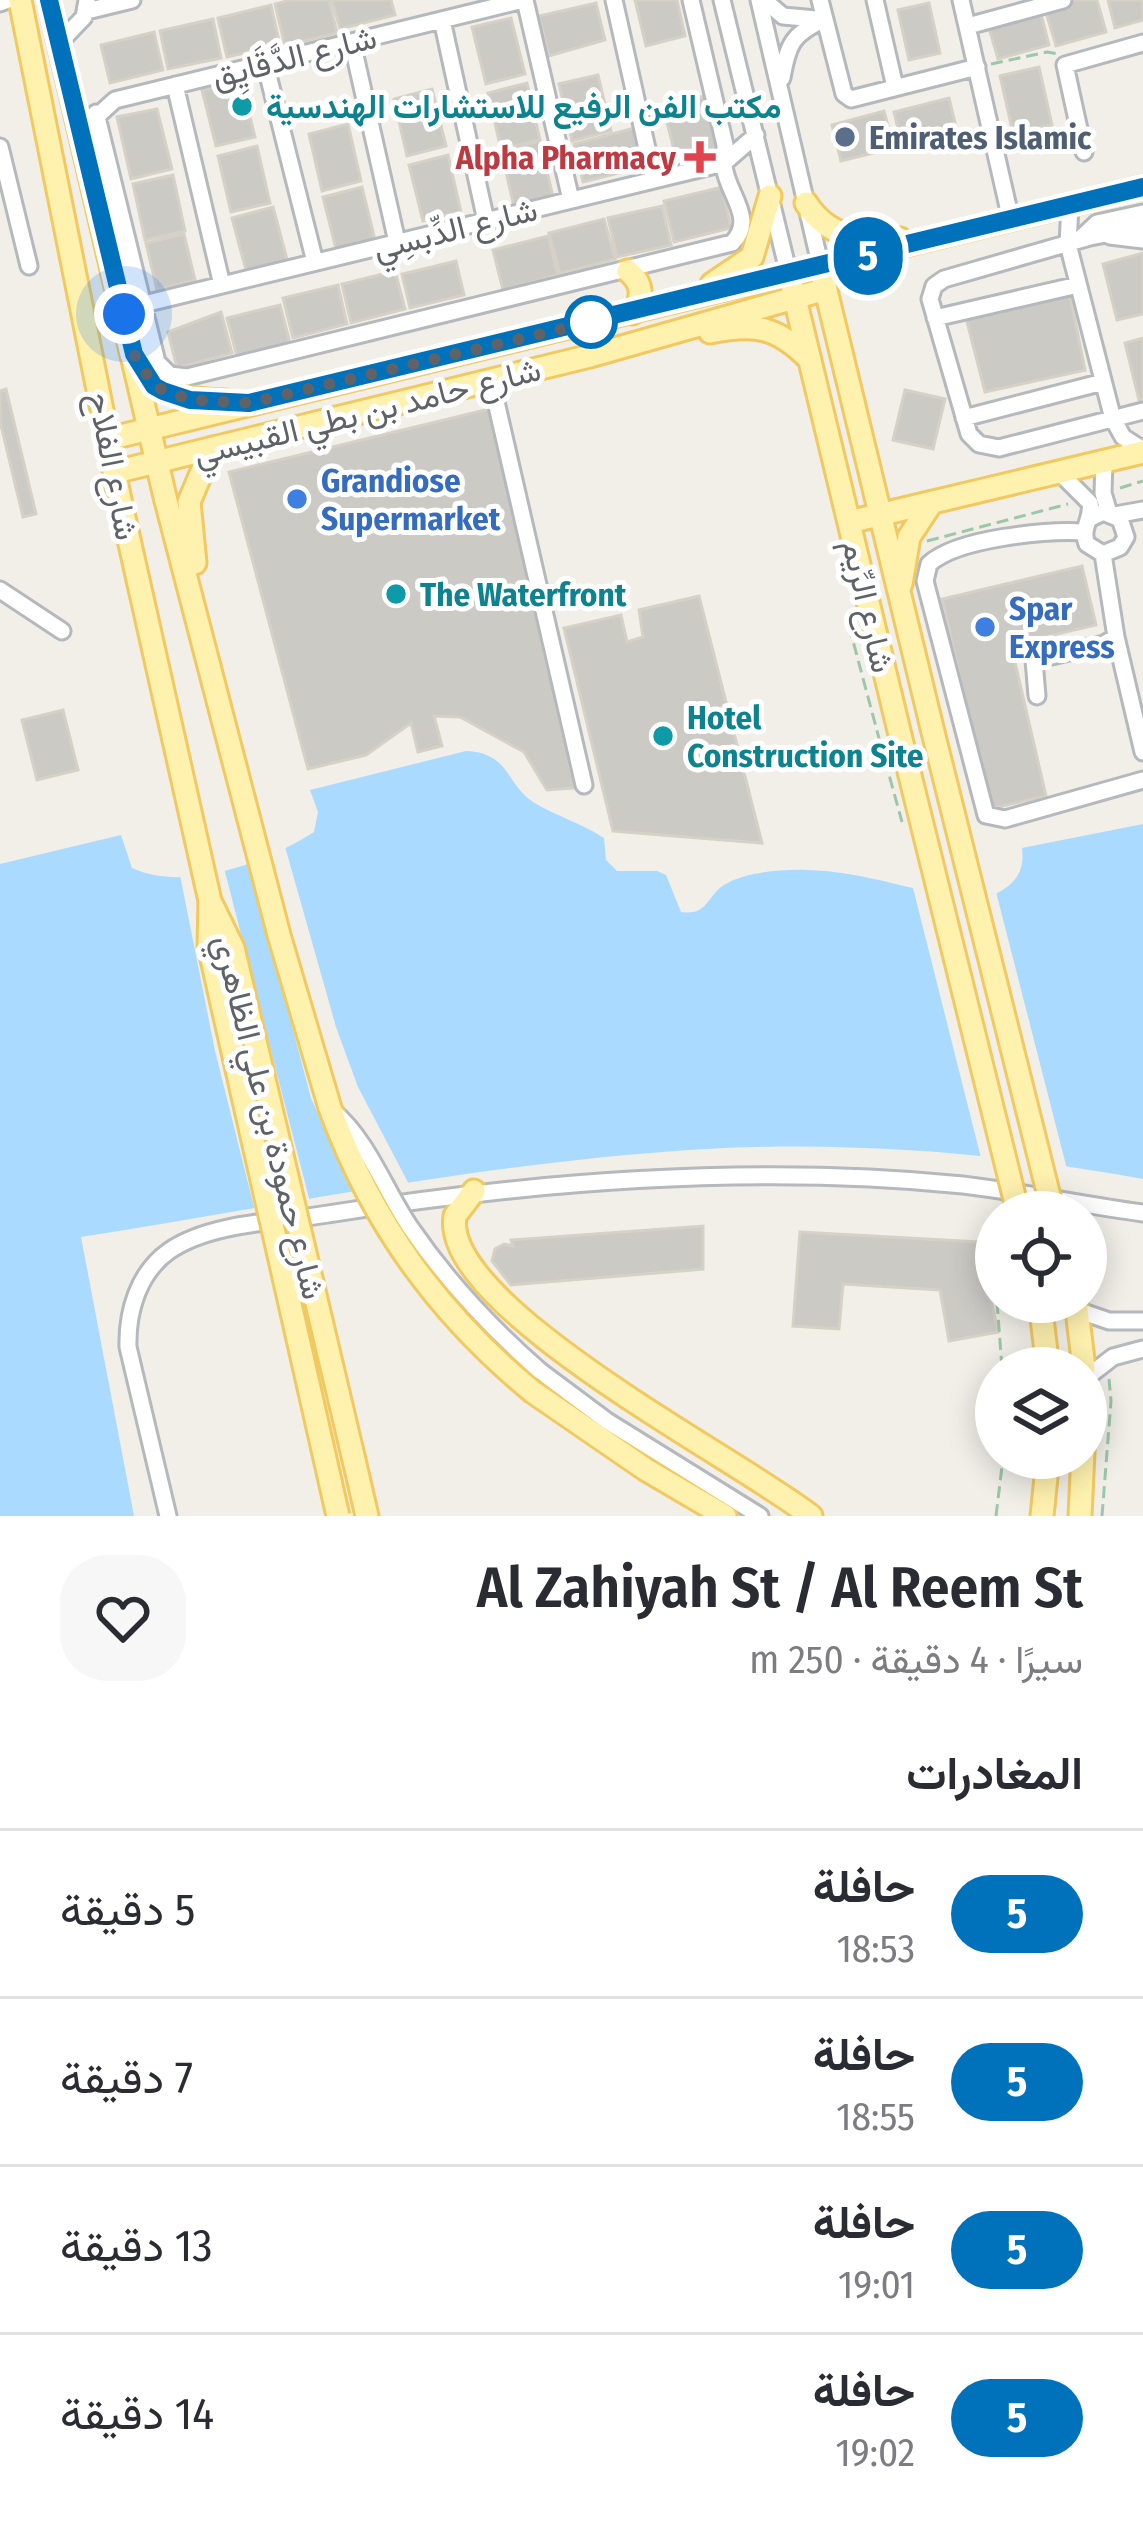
<!DOCTYPE html>
<html lang="ar">
<meta charset="utf-8">
<style>
:root{--surface:#fff;--page:#f7f7f7;--text:#2b2b33;--muted:#7c7c81;--line:#e1e1e2}
body{margin:0;font-family:"Fira Sans Condensed",Vazirmatn,sans-serif;background:var(--page);color:var(--text);direction:rtl;height:100vh;display:flex;flex-direction:column;font-size:45px;white-space:nowrap}
*{box-sizing:border-box;margin:0}
p{font-size:39px;color:var(--muted)}
.icon{flex:none;width:66px;height:66px;fill:none;stroke:currentColor;stroke-width:2;stroke-linecap:round;stroke-linejoin:round}
.map{position:relative;height:1516px;overflow:hidden;direction:ltr}
.panel{display:flex;flex-direction:column;background:var(--surface);flex:1}
.panel>*{flex:none}
.badge{padding:0 24px;border-radius:39px;font-size:42px;line-height:78px}
.buttons{position:absolute;left:975px;top:1191px;display:grid;gap:24px}
.buttons a{display:grid;place-items:center;width:132px;height:132px;border-radius:50%;background:var(--surface);box-shadow:0 6px 30px #0003;font-size:60px}
.you{position:absolute;width:60px;height:60px;margin:-30px;border:9px solid #fff;border-radius:50%;background:#1a73e8;box-shadow:0 0 0 18px #1a73e833}
.map>.badge{position:absolute;translate:-50% -50%;box-shadow:0 0 0 6px #fff}
h2{padding:0 60px;font-size:45px;line-height:108px}
.round{display:grid;place-items:center;flex:none;width:126px;height:126px;border-radius:48px;background:var(--page)}
.head{display:flex;align-items:center;justify-content:space-between;height:204px;padding:0 60px}
h1{font-size:57px;font-weight:600;line-height:90px}
ul{padding:0;list-style:none}
li{display:flex;align-items:center;gap:36px;height:168px;padding:0 60px;border-top:3px solid var(--line)}
li div{flex:1}
li b{display:block;font-size:45px}
li em{font-style:normal}
li .badge{min-width:132px;font-weight:700;text-align:center}
.map>svg:first-child{display:block}
.water{fill:#aadaff}
.pier{fill:#f1efe8}
.building{fill:#cccac5;stroke:#d6d1c6;stroke-width:3}
.lines{fill:none;stroke-linecap:round;stroke-linejoin:round}
.minor-casing{stroke:#b5b8bc;stroke-width:21}
.major-casing{stroke:#f2c960;stroke-width:27}
.path{stroke:#9cc7a9;stroke-width:3;stroke-dasharray:12 6;stroke-linecap:butt}
.minor{stroke:#fff;stroke-width:15}
.major{stroke:#fff2af;stroke-width:21}
.minor-bridge-casing{stroke:#b5b8bc;stroke-width:21;stroke-linecap:butt}
.major-bridge-casing{stroke:#f2c960;stroke-width:27;stroke-linecap:butt}
.path-bridge{stroke:#9cc7a9;stroke-width:3;stroke-dasharray:12 6;stroke-linecap:butt}
.minor-bridge{stroke:#fff;stroke-width:15}
.major-bridge{stroke:#fff2af;stroke-width:21}
.line-casing{stroke:#fff;stroke-width:27}
.line{stroke:#0072bc;stroke-width:18}
.walk{stroke:#5f6368;stroke-width:12;stroke-dasharray:0 21.6}
.culture-dot{fill:#0f9aa8;stroke:#fff;stroke-width:4.5}
.service-dot{fill:#5c6f8a;stroke:#fff;stroke-width:4.5}
.health-dot{fill:#e0444e;stroke:#fff;stroke-width:4.5}
.stop-dot{fill:#fff;stroke:#0072bc;stroke-width:6}
.shop-dot{fill:#3f7fe0;stroke:#fff;stroke-width:4.5}
.labels{text-anchor:middle;stroke-width:10;stroke-linejoin:round;paint-order:stroke}
.street-label{font-size:33px;fill:#5f6368;stroke:#fff}
.culture-label{font-size:33px;font-weight:bold;fill:#0d838f;stroke:#fff;text-anchor:start}
.service-label{font-size:33px;font-weight:bold;fill:#4e5e75;stroke:#fff;text-anchor:start}
.health-label{font-size:33px;font-weight:bold;fill:#be3a42;stroke:#fff;text-anchor:end}
.shop-label{font-size:33px;font-weight:bold;fill:#366cbe;stroke:#fff;text-anchor:start}
</style>
<div class="map">
<svg width="1143" height="1516" viewBox="0 0 1143 1516">
<rect width="100%" height="100%" fill="#f1efe8"/>
<path class="water" d="M466 751C510 753 505 783 533 802 556 816 581 823 604 838L606 860 617 871H657L666 875 681 912C708 916 706 897 724 885 745 872 783 869 806 870 865 871 922 894 980 902 1006 889 1026 881 1022 848L1143 824V1179C1004 1153 847 1141 706 1149 496 1161 288 1204 81 1237L134 1516H0V864L121 835 132 868C187 893 267 862 314 832L318 812 310 790Z"/>
<path class="pier" d="M284 843 336 1027 358 1087 412 1190 356 1199 311 1098 247 856Z
M223 864 311 1206 256 1215 215 1051 179 870Z
M911 880 979 896 995 888 1068 1173 983 1166Z"/>
<path class="building" d="M290 0H329L337 33 285 46 275 4Z
M332 0H391L395 15 340 29Z
M635 0H677L685 36 646 46Z
M1075 0H1097L1106 32 1056 46 1045 9Z
M1108 0H1143V20L1115 28Z
M596 3 605 40 549 56 539 16Z
M929 3 940 53 909 60 898 10Z
M271 5 280 45 227 57 218 18Z
M1041 14 1049 45 998 59 989 28Z
M511 18 525 74 486 84 472 27Z
M213 19 221 58 168 69 160 31Z
M154 32 163 70 110 83 101 45Z
M1039 67 1052 125 1013 133 1000 76Z
M598 75 611 131 572 141 559 84Z
M241 81 255 137 216 146 202 90Z
M527 83 540 140 501 149 488 93Z
M432 89 446 146 407 156 394 99Z
M704 96 717 148 676 158 663 106Z
M949 98 957 131 902 145 894 112Z
M157 109 172 169 131 179 117 117Z
M884 111 894 148 841 161 832 125Z
M348 124 361 181 322 191 309 134Z
M634 128 643 167 583 182 574 144Z
M540 141 553 197 514 207 501 150Z
M257 146 270 203 231 212 218 156Z
M448 155 461 212 423 221 409 165Z
M173 175 185 231 145 240 133 184Z
M362 187 376 244 337 253 323 197Z
M722 187 731 228 674 242 664 201Z
M662 206 671 245 617 257 608 218Z
M273 207 288 263 247 274 232 218Z
M604 219 615 259 560 274 549 233Z
M184 234 195 280 157 290 146 243Z
M548 236 558 275 503 290 493 250Z
M1143 253V314L1117 320 1103 264Z
M456 261 464 295 410 308 402 274Z
M395 271 405 309 351 323 342 284Z
M338 285 347 324 293 338 283 298Z
M1070 295 1085 370 985 392 966 318Z
M280 305 290 343 237 357 227 318Z
M221 312 232 353 177 368 168 332Z
M1143 338V399L1139 400 1125 343Z
M6 389 36 514 23 517 0 421V391Z
M905 390 945 399 933 449 893 440Z
M489 409 575 788 547 790 524 752 460 717 434 716 442 746 418 752 411 723 366 755 308 769 229 472Z
M1082 566 1096 625 1011 645 1046 796 990 809 942 599Z
M699 596 762 843 613 831 564 628 621 615 627 642 643 637 639 610Z
M63 710 78 770 37 780 22 720Z
M703 1226V1269L511 1285 492 1261 495 1249 504 1244 513 1246 511 1240Z
M800 1232 979 1242 998 1332 949 1341 940 1290 843 1284 839 1329 793 1326Z"/>
<g class="lines">
<g class="minor-casing">
<path id="minor" d="M525 0 571 200
M614 0 654 180
M722 0 789 275
M759 0 821 268
M764 0 783 16 816 19
M820 0 844 94 851 99 977 67
M875 0 895 87
M961 0 1011 220
M0 3 8 0
M87 11 132 0
M442 20 486 221
M968 26 1063 0
M352 42 397 242
M59 43 84 17 87 0
M265 63 315 262
M782 78C788 44 792 34 825 19
M175 85 222 285
M96 113 157 362 170 375 187 377 732 243C757 219 727 194 724 166 724 159 725 152 725 145L691 0
M93 120 115 100 523 0
M0 147 29 266
M1084 152 1065 65 1143 43
M1070 206 1068 244 1113 419 1123 437 1143 450
M1143 227 1090 237 944 279 934 286 930 299 969 434 979 444 999 448 1143 411
M1110 236 1143 240
M1081 238 1097 223 1143 213
M144 304 724 163 756 135
M935 318 1078 285
M491 380 584 785
M964 418 1103 382
M1104 462 1103 493 1109 513
M1060 473 1090 503C1093 519 1080 528 1087 544L1103 554 1120 547 1126 537 1120 519 1103 512 1091 518
M1115 515 1143 510
M1084 532C1046 530 957 538 929 564L925 581 986 815 1005 819 1143 780
M0 590 62 631
M1116 637 1143 752
M1037 696 1034 660 1104 644 1116 637 1103 554
M1077 1310 1109 1321H1143
M540 1371 607 1421 760 1516
M1086 1378 1113 1357 1143 1349
M168 1516 128 1347C127 1312 138 1273 169 1251 211 1222 279 1222 328 1214 535 1181 753 1164 963 1185 1023 1192 1083 1205 1143 1213"/>
</g>
<g class="major-casing">
<path id="major" d="M20 0 119 495 210 901
M49 0 165 497 279 935 330 1108
M806 203C829 239 861 240 900 239
M628 271C643 283 644 299 632 313
M823 278 933 732
M712 284 752 257 770 196
M792 286 900 735
M710 332C755 323 777 326 810 360
M143 368C162 399 191 400 225 401
M108 439 1143 187
M115 472 590 356 826 289
M849 522 1143 452
M195 563 189 502 212 448
M901 584 909 537 932 502
M474 1191 455 1216C440 1307 742 1461 811 1516
M1040 1302 1048 1368
M1076 1302 1084 1368
M533 1392 645 1469 725 1516
M354 1460 367 1516
M1042 1516 1048 1458
M1080 1516 1086 1388"/>
</g>
<path class="path" d="M991 64 1047 52 1058 54
M1120 488 1143 481
M927 541 1068 504
M849 626 880 742
M1086 1271 1092 1293
M997 1302 1002 1368
M996 1516 1003 1458
M1102 1516 1111 1401 1109 1379"/>
<use href="#minor" class="minor"/>
<use href="#major" class="major"/>
<g class="minor-bridge-casing">
<path id="minor-bridge" d="M334 1112C368 1141 385 1190 410 1227 447 1281 491 1328 540 1371"/>
</g>
<g class="major-bridge-casing">
<path id="major-bridge" d="M933 732 1053 1212
M900 735 1018 1212
M210 901 209 946 338 1516
M210 901 233 948 354 1460
M330 1108C372 1223 439 1315 533 1392"/>
</g>
<path class="path-bridge" d="M880 742 902 822"/>
<use href="#minor-bridge" class="minor-bridge"/>
<use href="#major-bridge" class="major-bridge"/>
</g>
<g class="lines">
<g class="line-casing">
<path id="line" d="M49 0 134 354 154 386 163 391 190 400 249 403 1143 187"/>
</g>
<use href="#line" class="line"/>
<path class="walk" d="M124 314 134 354 154 386 190 400 249 403 591 322"/>
</g>
<g class="culture-dot">
<circle cx="242" cy="106" r="12"/>
<circle cx="396" cy="594" r="12"/>
<circle cx="663" cy="736" r="12"/>
</g>
<circle class="service-dot" cx="845" cy="137" r="12"/>
<path class="health-dot" d="M694 139h12v12h12v12h-12v12h-12v-12h-12v-12h12z"/>
<circle class="stop-dot" cx="591" cy="322" r="24"/>
<g class="shop-dot">
<circle cx="297" cy="499" r="12"/>
<circle cx="985" cy="627" r="12"/>
</g>
<g class="labels">
<g class="street-label">
<text transform="translate(294 56) rotate(-14)" y="12">شارع الدَّقَايِق</text>
<text transform="translate(455 228) rotate(-14)" y="12">شارع الدِّبسِي</text>
<text transform="translate(367 411) rotate(-14)" y="12">شارع حامد بن بطي القبيسي</text>
<text transform="translate(114 466) rotate(79)" y="12">شارع الفلاح</text>
<text transform="translate(869 606) rotate(77)" y="12">شارع الرِّيم</text>
<text transform="translate(270 1117) rotate(76)" y="12">شارع حمودة بن علي الظاهري</text>
</g>
<g class="culture-label">
<text x="266" y="118">مكتب الفن الرفيع للاستشارات الهندسية</text>
<text x="420" y="606">The Waterfront</text>
<text x="687" y="729">Hotel<tspan x="687" dy="38">Construction Site</tspan></text>
</g>
<g class="service-label">
<text x="869" y="149">Emirates Islamic</text>
</g>
<g class="health-label">
<text x="676" y="169">Alpha Pharmacy</text>
</g>
<g class="shop-label">
<text x="321" y="492">Grandiose<tspan x="321" dy="38">Supermarket</tspan></text>
<text x="1009" y="620">Spar<tspan x="1009" dy="38">Express</tspan></text>
</g>
</g>
</svg>
<div class="buttons">
<a><svg class="icon" aria-label="locate" viewBox="0 0 24 24"><circle cx="12" cy="12" r="6"/><path d="M12 2v4M12 18v4M2 12h4M18 12h4"/></svg></a>
<a><svg class="icon" aria-label="layers" viewBox="0 0 24 24"><path d="M12 4l9 5-9 5-9-5zM3 14l9 5 9-5"/></svg></a>
</div>
<div class="you" style="left:124px;top:314px"></div>
<b class="badge" style="left:868px;top:256px;background:#0072bc;color:#fff">5</b>
</div>
<section class="panel">
<div class="head"><div><h1>Al Zahiyah St / Al Reem St</h1><p>سيرًا · 4 دقيقة · 250 m</p></div><a class="round"><svg class="icon" aria-label="heart" viewBox="0 0 24 24"><path d="M12 20l-8-8c-3-5 5-10 8-4 3-6 11-1 8 4z"/></svg></a></div>
<h2>المغادرات</h2>
<ul>
<li><span class="badge" style="background:#0072bc;color:#fff">5</span><div><b>حافلة</b><p>18:53</p></div><em>5 دقيقة</em></li>
<li><span class="badge" style="background:#0072bc;color:#fff">5</span><div><b>حافلة</b><p>18:55</p></div><em>7 دقيقة</em></li>
<li><span class="badge" style="background:#0072bc;color:#fff">5</span><div><b>حافلة</b><p>19:01</p></div><em>13 دقيقة</em></li>
<li><span class="badge" style="background:#0072bc;color:#fff">5</span><div><b>حافلة</b><p>19:02</p></div><em>14 دقيقة</em></li>
</ul>
</section>
